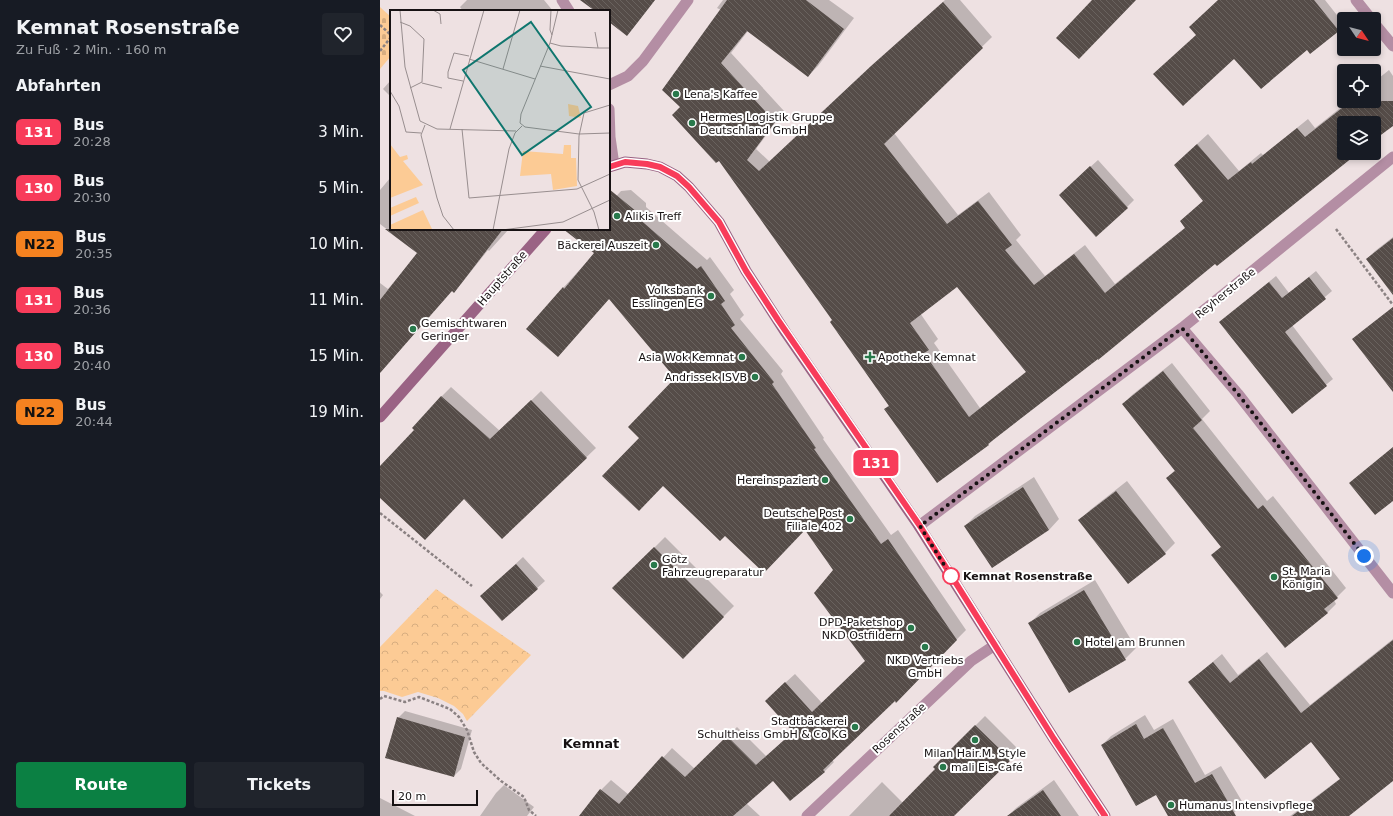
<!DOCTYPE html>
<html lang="de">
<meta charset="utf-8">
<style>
:root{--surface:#171b24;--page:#20242c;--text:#f1f3f6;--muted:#9ea1a6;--accent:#0b8043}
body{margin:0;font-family:"DejaVu Sans",sans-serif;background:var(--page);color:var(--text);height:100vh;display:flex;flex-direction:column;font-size:15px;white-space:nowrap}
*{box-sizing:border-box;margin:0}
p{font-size:13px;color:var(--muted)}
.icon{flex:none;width:22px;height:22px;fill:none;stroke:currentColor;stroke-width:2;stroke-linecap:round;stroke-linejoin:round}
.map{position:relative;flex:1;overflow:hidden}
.details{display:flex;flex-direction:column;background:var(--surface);width:380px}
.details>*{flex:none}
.badge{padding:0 8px;border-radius:6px;font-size:14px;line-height:26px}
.needle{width:26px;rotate:125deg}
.tools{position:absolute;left:957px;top:12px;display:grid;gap:8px}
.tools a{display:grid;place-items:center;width:44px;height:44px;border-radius:4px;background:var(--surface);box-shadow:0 2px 6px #0003;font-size:20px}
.scale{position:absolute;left:12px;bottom:10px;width:86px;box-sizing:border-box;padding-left:4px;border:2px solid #171213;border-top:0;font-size:11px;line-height:14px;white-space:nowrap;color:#171213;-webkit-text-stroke:3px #fff;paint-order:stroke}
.you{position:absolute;width:20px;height:20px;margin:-10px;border:3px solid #fff;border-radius:50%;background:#1a73e8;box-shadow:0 0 0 6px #1a73e833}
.map>.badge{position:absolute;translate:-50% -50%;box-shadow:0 0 0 2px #fff}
h2{padding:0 16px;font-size:15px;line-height:36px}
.round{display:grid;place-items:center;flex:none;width:42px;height:42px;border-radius:4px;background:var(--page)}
.summary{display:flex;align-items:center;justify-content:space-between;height:68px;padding:0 16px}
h1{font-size:19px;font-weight:600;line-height:30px}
.action{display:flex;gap:8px;margin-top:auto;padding:8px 16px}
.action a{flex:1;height:46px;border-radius:4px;background:var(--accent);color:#fff;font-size:16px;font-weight:600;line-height:46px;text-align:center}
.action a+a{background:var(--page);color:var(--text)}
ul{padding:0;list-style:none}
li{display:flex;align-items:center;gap:12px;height:56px;padding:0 16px}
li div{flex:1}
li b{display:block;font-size:15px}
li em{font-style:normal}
li .badge{min-width:44px;font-weight:700;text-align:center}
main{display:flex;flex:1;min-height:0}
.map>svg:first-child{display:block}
.forest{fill:url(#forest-crowns)}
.cemetery{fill:url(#cemetery-stones)}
.shadow{fill:#0003;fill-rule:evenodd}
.building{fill:url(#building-back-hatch);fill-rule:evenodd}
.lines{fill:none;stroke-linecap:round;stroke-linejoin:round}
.path{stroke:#8a8182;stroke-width:2.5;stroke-dasharray:3 2;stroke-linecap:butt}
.minor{stroke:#b48ea4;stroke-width:11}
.secondary{stroke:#9a6384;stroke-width:11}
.line-casing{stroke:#fff;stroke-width:9}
.line{stroke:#f83c5a;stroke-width:6}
.walk{stroke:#171213;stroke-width:4;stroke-dasharray:0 7.2}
.poi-dot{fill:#28794b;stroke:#fff;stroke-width:1.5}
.stop-dot{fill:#fff;stroke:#f83c5a;stroke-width:2}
.labels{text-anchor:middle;stroke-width:4;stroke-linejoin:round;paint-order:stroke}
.poi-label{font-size:11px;fill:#171213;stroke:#fff;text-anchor:start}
.street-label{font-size:11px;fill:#171213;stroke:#fff}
.stop-label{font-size:11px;font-weight:bold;fill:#171213;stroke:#fff;text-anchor:start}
.quarter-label{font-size:13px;font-weight:bold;fill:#171213;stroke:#fff}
.inset-road{fill:none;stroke:#988e8f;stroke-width:1}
.view{fill:#0f766e;fill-opacity:0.15;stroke:#0f766e;stroke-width:2}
.inset-edge{fill:none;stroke:#171213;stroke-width:2}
</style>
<main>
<section class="details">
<div class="summary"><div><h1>Kemnat Rosenstraße</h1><p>Zu Fuß · 2 Min. · 160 m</p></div><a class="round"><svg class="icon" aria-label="heart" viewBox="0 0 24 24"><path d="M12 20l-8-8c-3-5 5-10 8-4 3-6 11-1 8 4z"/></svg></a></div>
<h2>Abfahrten</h2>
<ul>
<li><span class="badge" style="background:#f83c5a;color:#fff">131</span><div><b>Bus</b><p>20:28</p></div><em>3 Min.</em></li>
<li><span class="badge" style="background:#f83c5a;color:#fff">130</span><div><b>Bus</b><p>20:30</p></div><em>5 Min.</em></li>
<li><span class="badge" style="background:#f58220;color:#111">N22</span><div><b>Bus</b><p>20:35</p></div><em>10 Min.</em></li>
<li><span class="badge" style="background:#f83c5a;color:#fff">131</span><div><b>Bus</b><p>20:36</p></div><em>11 Min.</em></li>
<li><span class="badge" style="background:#f83c5a;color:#fff">130</span><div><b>Bus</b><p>20:40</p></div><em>15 Min.</em></li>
<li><span class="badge" style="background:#f58220;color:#111">N22</span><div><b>Bus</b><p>20:44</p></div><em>19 Min.</em></li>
</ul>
<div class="action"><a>Route</a><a>Tickets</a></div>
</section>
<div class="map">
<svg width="1013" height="816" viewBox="0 0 1013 816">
<defs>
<pattern id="forest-crowns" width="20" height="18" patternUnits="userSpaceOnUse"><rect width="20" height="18" fill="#fccb95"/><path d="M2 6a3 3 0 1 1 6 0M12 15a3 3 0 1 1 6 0" fill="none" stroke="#d7ad80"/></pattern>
<pattern id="cemetery-stones" width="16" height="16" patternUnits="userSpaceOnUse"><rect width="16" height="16" fill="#fccb95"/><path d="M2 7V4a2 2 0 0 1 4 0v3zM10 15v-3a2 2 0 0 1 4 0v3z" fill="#d7ad80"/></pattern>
<pattern id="building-back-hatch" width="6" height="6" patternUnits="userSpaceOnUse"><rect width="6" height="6" fill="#554c48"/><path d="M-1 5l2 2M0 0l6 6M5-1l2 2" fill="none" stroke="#69625e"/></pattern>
</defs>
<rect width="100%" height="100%" fill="#eee1e2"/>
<path class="forest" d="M56 589 151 655 87 721 83 714 74 706 58 698 38 692 22 697 4 691H0V647Z"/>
<path class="cemetery" d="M0 7 11 17V56L0 69Z"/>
<path class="shadow" d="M87 0H164L173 11H83L80 7Z
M216 0H275L254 27 247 35 229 21V11H218Z
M343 0H449L474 18 438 66 428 76 368 31 351 53 404 111 376 149 390 162 503 56 565 0H580L612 37 514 133 578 215 609 192 641 235 636 240 665 276 705 245 735 284 806 227 801 221 824 200 805 155 828 134 859 171 881 153 883 155 928 119 935 128 969 101H994V82L1009 70 1013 76V125L994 140V123H964V153H977L835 262 718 358 617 436 609 444 557 481 505 409 509 405 453 320 302 107 341 10 337 8ZM577 286 647 371 600 408 554 343 558 339 540 313Z
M839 0H945L964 24 958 30 927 49 854 57 817 34Z
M11 80V97L3 89Z
M718 160 754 200 747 207 687 188Z
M11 177V229H129L109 251 108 250 81 284 74 291 72 290 0 373V283L8 289 38 253 0 224V190Z
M251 190 266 203V207L327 260 330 257 354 290 350 294 364 315 360 319 403 371 401 374 444 438 443 439 511 535 518 530 586 630 525 692 515 699 452 760 454 762 444 772 393 780 366 803 380 816H200L221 790 231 780 249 795 292 748 315 769 357 727 386 756 414 732 395 692 415 674 442 703 486 661 454 570 425 529 345 534 283 484 260 438 296 378 230 298 178 356 183 288 215 253 202 229H229V204L241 191Z
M1013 237V293L987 259 995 251Z
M936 271 952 291 912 325 953 379 913 412 841 322 896 276 909 293Z
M1013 307V366L974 339 982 331Z
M792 363 830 411 822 419 887 501 893 496 966 588 954 600 956 604 947 613 832 555 842 546 787 478 795 470 743 404 752 395Z
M71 387 120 431 161 391 216 448 122 538 84 498 0 496V467L35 430 61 397Z
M654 477 679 519 669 530 585 526 595 516Z
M747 481 795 543 785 553 700 520 710 510Z
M285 537 354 606 303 657 234 588Z
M143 557 165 581 122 620 101 596Z
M715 580 756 648 745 659 649 624 660 613Z
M0 592 3 595 0 599Z
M1013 639V780L968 816H910L961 778 931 740 809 682 842 654 858 675 887 652 930 705Z
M25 711 92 730 81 769 74 776 18 718Z
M765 715 774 730 793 719 825 775 841 766 863 803 854 813 848 816H789L776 794 722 745 731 736Z
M605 716 639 750 572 816H469L502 782 523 803 557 769 554 767Z
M674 780 699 816H628L636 808Z
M124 785 154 807 147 816H100L116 793Z
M0 798 35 816H0Z"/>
<path class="building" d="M200 0H275L247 36 229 22V11H215Z
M347 0H426L464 29 428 77 367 31 341 63 395 122 367 160 379 171 491 66 563 2 603 48 504 144 567 224 598 201 632 245 625 250 654 285 694 254 725 293 805 228 800 221 823 201 794 165 817 144 848 180 871 162 872 164 917 128 925 137 971 101H1013V126L994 140V123H964V153H978L837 266 835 264 718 360V359L608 444 609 445 557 483 504 409 509 406 450 322 452 320 339 161 336 163 292 115 300 107 282 90ZM577 287 646 372 589 417 544 353 549 350 530 323Z
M712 0H756L699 59 676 38Z
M838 0H934L959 31 930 54 927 50 881 89 854 59 803 106 773 74 816 35 809 27Z
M710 166 748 208 716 237 679 195Z
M229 189 257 212V217L317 269 321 266 345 301 341 304 355 325 351 328 394 382 392 384 436 448 434 449 501 544 508 539 577 640 516 703 515 701 443 770 445 772 410 801 393 781 353 816H199L220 789 239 804 282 756 305 777 347 736 376 765 413 732 385 701 405 682 432 712 485 661 434 593 453 570 425 530 384 573 345 536 340 541 283 486 259 511 222 476 259 438 248 427 295 378 229 299 178 357 146 329 183 287 184 289 214 253 183 229H229Z
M5 229H123L74 293 72 291 0 373V300L37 253Z
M1013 238V295L986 259Z
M929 277 946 299 905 332 947 386 912 414 839 322 889 282 902 298Z
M1013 307V392L972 339Z
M783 371 822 420 813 428 878 509 883 505 958 598 944 609 948 613 905 648 831 555 841 547 786 478 795 471 742 404Z
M61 396 110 439 151 400 207 458 122 539 84 499 45 540 0 498V466L34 430 32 428Z
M1013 447V501L995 515 969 483Z
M643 487 669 530 612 568 584 526Z
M736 491 786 554 748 584 698 520Z
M274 547 344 617 303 659 232 588Z
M136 564 158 589 122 621 100 596Z
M704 590 746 660 689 693 648 623Z
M1013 640V781L969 816H912L960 779 931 742 885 779 808 682 833 662 850 683 879 659 921 713Z
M17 717 85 737 74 777 5 758Z
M756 724 764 739 783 728 815 783 832 774 856 816H788L776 795 756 806 721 745Z
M595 725 631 760 574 816H509L555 769 553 767Z
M663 790 681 816H627Z"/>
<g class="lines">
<path class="path" d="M0 25 11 35
M0 51 11 37
M956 229 1013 305
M0 513 92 586
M0 699 4 696 25 702 39 697 70 709 79 717 87 730 94 752 101 763 121 781 144 797 149 810 156 816"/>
<path class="minor" d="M182 0 189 11
M976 0 991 19
M994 23 1013 46
M229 85 248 76 263 61 308 0
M229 109 230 137 234 165
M802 328 858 394 1013 593
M539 526 802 328 1013 157
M427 816 591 661 615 645"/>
<path class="secondary" d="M229 167 245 162 267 164 280 167 297 176 309 187 339 222 366 271 406 333 539 526 674 739 725 816
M0 417 166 229"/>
</g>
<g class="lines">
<g class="line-casing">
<path id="line" d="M229 167 245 162 267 164 280 167 297 176 309 187 339 222 366 271 398 320 540 526 674 739 725 816"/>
</g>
<use href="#line" class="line"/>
<path class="walk" d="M571 576 540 526 802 328 858 394 984 556"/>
</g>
<g class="poi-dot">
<circle cx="296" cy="94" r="4"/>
<circle cx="312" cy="123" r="4"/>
<circle cx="237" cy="216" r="4"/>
<circle cx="276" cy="245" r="4"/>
<circle cx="331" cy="296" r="4"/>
<circle cx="33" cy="329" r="4"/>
<circle cx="362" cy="357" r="4"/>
<path d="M488 351h4v4h4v4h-4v4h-4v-4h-4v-4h4z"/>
<circle cx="375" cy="377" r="4"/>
<circle cx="445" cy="480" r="4"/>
<circle cx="470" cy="519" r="4"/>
<circle cx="274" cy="565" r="4"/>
<circle cx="894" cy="577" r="4"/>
<circle cx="531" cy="628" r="4"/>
<circle cx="697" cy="642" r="4"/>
<circle cx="545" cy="647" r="4"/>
<circle cx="475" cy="727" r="4"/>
<circle cx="595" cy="740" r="4"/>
<circle cx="563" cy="767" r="4"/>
<circle cx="791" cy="805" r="4"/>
</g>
<circle class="stop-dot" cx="571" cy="576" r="8"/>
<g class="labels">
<g class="poi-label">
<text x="304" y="98">Lena's Kaffee</text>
<text x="320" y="121">Hermes Logistik Gruppe<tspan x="320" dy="13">Deutschland GmbH</tspan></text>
<text x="245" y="220">Alikis Treff</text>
<text x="268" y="249" text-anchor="end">Bäckerei Auszeit</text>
<text x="323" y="294" text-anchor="end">Volksbank<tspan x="323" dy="13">Esslingen EG</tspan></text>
<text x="41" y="327">Gemischtwaren<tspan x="41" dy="13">Geringer</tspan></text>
<text x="354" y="361" text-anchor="end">Asia Wok Kemnat</text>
<text x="498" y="361">Apotheke Kemnat</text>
<text x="367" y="381" text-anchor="end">Andrissek ISVB</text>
<text x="437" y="484" text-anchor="end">Hereinspaziert</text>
<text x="462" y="517" text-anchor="end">Deutsche Post<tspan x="462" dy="13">Filiale 402</tspan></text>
<text x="282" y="563">Götz<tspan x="282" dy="13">Fahrzeugreparatur</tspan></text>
<text x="902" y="575">St. Maria<tspan x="902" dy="13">Königin</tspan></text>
<text x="523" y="626" text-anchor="end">DPD-Paketshop<tspan x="523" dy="13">NKD Ostfildern</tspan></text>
<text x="705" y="646">Hotel am Brunnen</text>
<text x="545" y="664" text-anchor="middle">NKD Vertriebs<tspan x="545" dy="13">GmbH</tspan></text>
<text x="467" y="725" text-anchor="end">Stadtbäckerei<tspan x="467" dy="13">Schultheiss GmbH &amp; Co KG</tspan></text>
<text x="595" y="757" text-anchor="middle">Milan Hair.M. Style</text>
<text x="571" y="771">mali Eis-Café</text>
<text x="799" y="809">Humanus Intensivpflege</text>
</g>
<g class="street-label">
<text transform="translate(122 278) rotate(-49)" y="4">Hauptstraße</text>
<text transform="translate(845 293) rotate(-39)" y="4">Reyherstraße</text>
<text transform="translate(519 728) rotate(-43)" y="4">Rosenstraße</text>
</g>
<g class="stop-label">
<text x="583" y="580">Kemnat Rosenstraße</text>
</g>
<g class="quarter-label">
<text x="211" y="748">Kemnat</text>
</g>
</g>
<g transform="translate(10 10)">
<rect width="220" height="220" fill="#eee1e2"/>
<path d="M178 94 188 96 191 108 179 106ZM0 134 10 147 17 145 18 149 13 151 33 175 0 188ZM26 187 29 193 0 206V198ZM33 200 42 219 0 220V215Z" fill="#fccb95"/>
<path d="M174 135H181V148H186L187 176 163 180 161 164 130 166 133 141 173 144Z" fill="#fccb95"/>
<path class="inset-road" d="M10 0 15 57 30 111 47 119 126 121M43 0 50 4 51 14M161 0 160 20 162 25M168 0 160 33 131 104 130 113 135 117 189 124 220 123M10 12 20 16 34 29 32 72 20 78M205 22 208 38H220M160 33 171 36 208 38M79 49 145 69M150 56 220 69M113 59 130 0M73 71 58 68V62L64 43 79 46M32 73 52 78M0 81 9 96 16 122 31 123M35 115 31 125 47 188 53 206 64 220M60 119 94 0M72 119 79 188 187 179 220 164M103 220 119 139 125 123 132 116M112 220 173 212 220 190M209 220 204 202 188 170 189 126 194 103 220 95"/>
<path class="view" d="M141 12 201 97 132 145 73 60Z"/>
<rect width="220" height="220" class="inset-edge"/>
</g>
</svg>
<div class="tools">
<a><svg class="needle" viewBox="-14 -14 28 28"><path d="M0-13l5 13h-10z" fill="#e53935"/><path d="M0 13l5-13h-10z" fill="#9ea1a6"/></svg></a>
<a><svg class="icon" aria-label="locate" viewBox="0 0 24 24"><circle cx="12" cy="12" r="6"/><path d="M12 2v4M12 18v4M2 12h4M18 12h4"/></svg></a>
<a><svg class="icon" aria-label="layers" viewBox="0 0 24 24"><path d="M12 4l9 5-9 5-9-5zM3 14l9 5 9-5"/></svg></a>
</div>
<div class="scale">20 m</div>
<div class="you" style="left:984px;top:556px"></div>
<b class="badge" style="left:496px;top:463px;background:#f83c5a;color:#fff">131</b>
</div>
</main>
